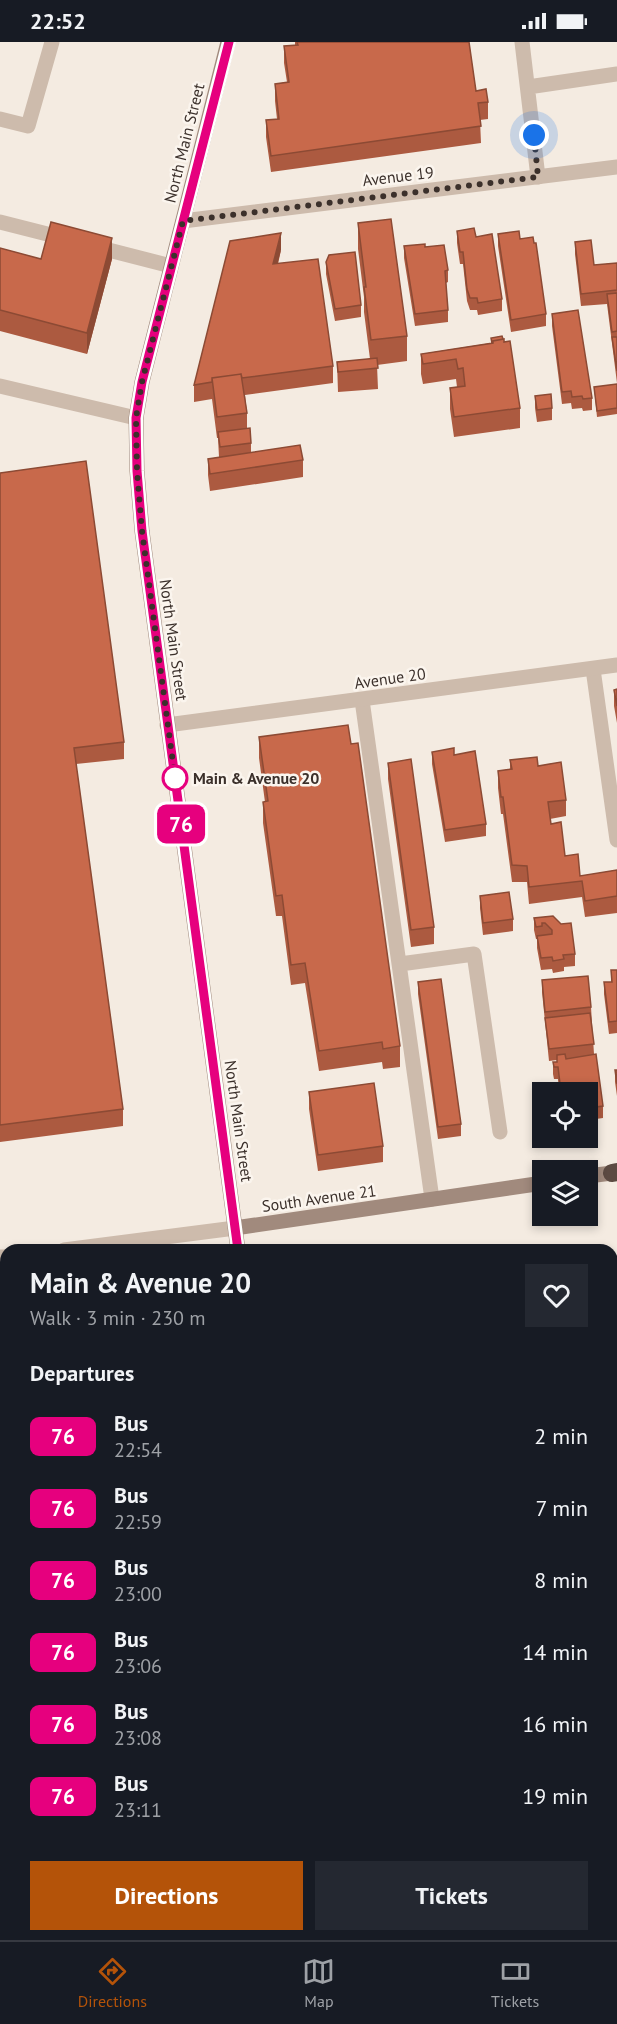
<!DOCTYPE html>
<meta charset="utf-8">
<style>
:root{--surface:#171b24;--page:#242831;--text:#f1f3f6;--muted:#9ea1a6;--line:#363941;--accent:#b45309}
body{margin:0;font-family:"PT Sans",sans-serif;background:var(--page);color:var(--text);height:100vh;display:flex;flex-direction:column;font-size:22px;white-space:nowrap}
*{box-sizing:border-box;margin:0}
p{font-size:20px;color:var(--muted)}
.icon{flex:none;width:33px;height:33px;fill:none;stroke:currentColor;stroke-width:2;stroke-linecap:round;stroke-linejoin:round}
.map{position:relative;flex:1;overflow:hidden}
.drawer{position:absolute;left:0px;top:1202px;width:618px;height:698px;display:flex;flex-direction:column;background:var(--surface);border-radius:18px 18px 0 0;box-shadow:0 3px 9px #0003}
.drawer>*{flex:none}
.badge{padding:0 12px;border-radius:9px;font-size:21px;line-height:39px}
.controls{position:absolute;left:532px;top:1040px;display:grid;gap:12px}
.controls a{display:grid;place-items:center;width:66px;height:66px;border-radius:0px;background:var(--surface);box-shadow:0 3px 9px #0003;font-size:30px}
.you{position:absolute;width:30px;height:30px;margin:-15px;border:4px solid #fff;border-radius:50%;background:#1a73e8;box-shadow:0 0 0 9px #1a73e833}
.map>.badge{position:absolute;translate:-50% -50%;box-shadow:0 0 0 3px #fff}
h2{padding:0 30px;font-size:22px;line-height:54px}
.round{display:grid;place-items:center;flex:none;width:63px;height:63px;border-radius:0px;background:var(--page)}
.overview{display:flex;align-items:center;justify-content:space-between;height:102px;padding:0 30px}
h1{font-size:28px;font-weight:700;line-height:45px}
.button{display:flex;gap:12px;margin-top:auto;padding:12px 30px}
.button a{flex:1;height:69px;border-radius:0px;background:var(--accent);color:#fff;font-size:24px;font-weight:700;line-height:69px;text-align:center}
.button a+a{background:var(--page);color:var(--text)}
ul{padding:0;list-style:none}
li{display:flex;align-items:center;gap:18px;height:72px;padding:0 30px}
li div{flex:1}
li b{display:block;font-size:22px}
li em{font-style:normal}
li .badge{min-width:66px;font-weight:700;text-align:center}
.status{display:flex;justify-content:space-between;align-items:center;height:42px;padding:0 30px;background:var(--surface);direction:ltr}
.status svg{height:16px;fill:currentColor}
.menu{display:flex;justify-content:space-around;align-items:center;height:84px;border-top:2px solid var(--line);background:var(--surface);font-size:16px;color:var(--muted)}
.menu a{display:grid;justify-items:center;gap:3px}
.menu .on{color:var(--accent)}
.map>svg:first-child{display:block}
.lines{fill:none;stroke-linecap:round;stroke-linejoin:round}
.lane{stroke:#cdbbac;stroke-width:15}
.street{stroke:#cdbbac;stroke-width:15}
.secondary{stroke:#a18a7d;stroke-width:15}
.primary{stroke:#7d675c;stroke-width:15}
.highway{stroke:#5c4a42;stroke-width:18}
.wall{fill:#ac5a40}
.shaded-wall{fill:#8c4a34}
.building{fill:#c8694b;stroke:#8c4a34;stroke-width:1.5}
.line-casing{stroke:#fff;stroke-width:14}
.line{stroke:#e6007e;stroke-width:9}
.walk{stroke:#3b302b;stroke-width:6;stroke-dasharray:0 10.8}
.stop-dot{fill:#fff;stroke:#e6007e;stroke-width:3}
.labels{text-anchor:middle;stroke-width:5;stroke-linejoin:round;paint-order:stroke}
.street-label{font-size:16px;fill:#3b302b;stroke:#fbf5ee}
.stop-label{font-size:16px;font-weight:bold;fill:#3b302b;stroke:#fbf5ee;text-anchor:start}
</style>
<div class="status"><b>22:52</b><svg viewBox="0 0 49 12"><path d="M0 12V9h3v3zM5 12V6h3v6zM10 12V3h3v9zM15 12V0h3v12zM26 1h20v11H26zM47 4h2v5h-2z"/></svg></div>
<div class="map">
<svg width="617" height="1898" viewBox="0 0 617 1898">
<rect width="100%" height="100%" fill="#f4ebe1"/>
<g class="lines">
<path class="lane" d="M522 0 538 135
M528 45 617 32
M0 77 28 84 52 0
M0 180 67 197
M93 204 171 224
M593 627 617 798
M362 658 432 1157
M400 922 474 912 500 1090
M73 1893 74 1898
M243 1898 287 1893"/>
<path class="street" d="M183 179 617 125
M0 344 136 376
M167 683 617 623
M64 1208 235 1186
M0 1215H6"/>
<path class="secondary" d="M228 0 142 340 136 376 137 429 142 489 238 1208
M588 1134 612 1131
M235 1186 543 1141
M330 1893 331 1898"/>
<path class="primary" d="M612 1660H617
M0 1785 6 1783"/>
<path class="highway" d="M612 1131 617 1130
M612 1288 617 1287
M612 1373 617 1372
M0 1388 6 1387
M612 1388H617
M0 1478 6 1477"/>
</g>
<path class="wall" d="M295 0H469L476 49 488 60V77L480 78 481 101 271 130 266 95V78L277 77 275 59V42L287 40 284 21V4L295 3Z
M358 181 407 294V319L377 323 378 347 338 350 337 320 370 317 364 270V255L358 207Z
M457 189 476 195 502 257V269L478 273 477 268H470L467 259 463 222H460L457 201Z
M498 192 520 197 546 272V284L511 290 498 204Z
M575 200 594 223 617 221V341L607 262 581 264 575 212Z
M404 204 425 205 448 228V240L446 241 448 268V280L415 284 404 216Z
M0 206 41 217H112L87 312 0 289Z
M281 208 278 222 333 324V341L245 353 247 371V387L251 401V410L303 418V435L210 449 208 433V417L219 415 218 396H217L212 357 194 360V343Z
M326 220 361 263V275L335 279 326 232Z
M552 272 592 356V368L583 369 582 366 572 367 571 361 562 362 552 284Z
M491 296 520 366V386L454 395 450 367V346L457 345 456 337 423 342 421 332V312L491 301Z
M617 342V372L597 375 594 345Z
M535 354 552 366V378L537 380 535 366Z
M0 431 124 700V717L76 722 123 1067V1084L0 1100Z
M617 647V681L614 664V648Z
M259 695 351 702 400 1004V1025L383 1027 382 1020 319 1029 305 941 291 943 282 874H276L263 781V760H265L259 716Z
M432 710 454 713 486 782V794L445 800 432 722Z
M510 718 538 724 566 758V774L550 777 551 782 565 814 580 834 617 828V871L585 875 582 855 529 862 527 840H512L503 772H501L498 746V729L510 727Z
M388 721 434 885V902L411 905 388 737Z
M480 854 513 877V889L483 893 480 866Z
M553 874 575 912V924L564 925V929L553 931 552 927 541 928 537 906V897H536L534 888V876Z
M611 928H617V991L609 992 604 952V940H611Z
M542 938 591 965 594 1012 603 1064V1076L589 1078V1080H588V1050H559L558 1037H554L553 1032V1020H557V1018L549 1019 542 950Z
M418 940 461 1082V1094L438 1097 418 952Z
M615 1028H617V1054L615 1040Z
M309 1050 383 1104V1120L318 1129 309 1067Z
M617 1465V1607L615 1608 612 1589V1466Z
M6 1564V1655L0 1625V1565Z
M617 1698V1841H612V1699Z
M131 1893H231L232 1898H132Z
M393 1893H420V1898H394Z
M424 1893H450V1898H424Z
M455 1893H480V1898H455Z
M486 1893H510V1898H486Z
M517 1893H541V1897L517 1898Z
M544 1893H570L571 1898H544Z"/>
<path class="shaded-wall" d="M281 191V208L273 239V222Z
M112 196V217L87 312V291Z"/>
<path class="building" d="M297 0H469L476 49 486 47 488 60 478 61 481 84 271 114 266 78 279 77 275 42 289 40 284 4 298 3Z
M391 177 407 294 371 298 364 245H366L358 181Z
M51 180 112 196 87 291 0 268V206L41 217Z
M474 186 476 195 492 192 502 257 478 261 477 256H470L467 247 463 210H460L457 189Z
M519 189 520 197 533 195 534 201H536L546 272 511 278 498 192Z
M281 191 273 222 318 217 333 324 242 336 241 332 212 336V340L194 343 230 199Z
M591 198 594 223 617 221V248L581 252 575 200Z
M425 202V205L444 203 448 228 445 229 448 268 415 272 404 204Z
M355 210 361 263 335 267 326 220 329 213Z
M617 251V289L612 290 607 252Z
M578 268 592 356 583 357 582 354 572 355 571 349 562 350 552 272Z
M502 294 503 297 493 299V301H492L491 296Z
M612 295H617V329Z
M504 297V300L510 299 520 366 454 375 450 346 465 344 463 326 458 327 456 317 423 322 421 312 493 301V299Z
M377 316 378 326 338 330 337 320Z
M241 332 247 371 217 375 212 336Z
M617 342V366L597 369 594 345Z
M551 352 552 366 537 368 535 354Z
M250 386 251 401 220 405 218 390Z
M300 403 303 418 210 432 208 417Z
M86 419 124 700 74 706 123 1067 0 1083V431Z
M617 647V664L614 648Z
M348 683 351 702 358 701 400 1004 383 1007 382 1000 319 1009 305 921 291 923 282 853 276 854 263 760 268 759 259 695Z
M454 706V713L475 709 486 782 445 788 432 710Z
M537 715 538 724 561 720 566 758 548 760 551 782 561 780 565 814 578 812 580 834 617 828V854L585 859 582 839 529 845 527 824 512 823 503 755H501L498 729 512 727 510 718Z
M411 717 434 885 411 888 388 721Z
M509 850 513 877 483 881 480 854Z
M553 874 561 882 571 881 575 912 563 913 564 917 553 919 552 915 541 916 537 894 552 892V888L545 881H542V884L536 885 534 876Z
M611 928H617V979L609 980 604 940H612Z
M588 934 591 965 545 970 542 938Z
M441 937 461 1082 438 1085 418 940Z
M590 971 594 1002 549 1007 545 976Z
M565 1012 566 1017 596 1012 603 1064 589 1066V1068H588V1050H561L558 1025H554L553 1020H557V1013Z
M615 1028H617V1042Z
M374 1041 383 1104 318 1113 309 1050Z
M617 1465V1591H615L612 1572V1466Z
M6 1564V1638L0 1609V1565Z
M617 1698V1762L612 1763V1699Z
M617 1779V1816H612V1780Z
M17 1893H67V1898H17Z
M90 1893H127V1898H91Z
M144 1893H231L232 1898H144Z
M396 1893H408L409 1896 397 1897Z
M546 1893H570L571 1898H552V1895L546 1896Z
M591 1893H601L602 1895 617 1893V1898H583L582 1894Z"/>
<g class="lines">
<g class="line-casing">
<path id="line" d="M229 0 142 340 136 376 137 429 142 489 238 1208"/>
</g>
<use href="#line" class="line"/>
<path class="walk" d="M175 736 142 489 137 429 136 376 142 340 183 179 538 135 534 93"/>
</g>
<circle class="stop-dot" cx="175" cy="736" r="12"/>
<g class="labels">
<g class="street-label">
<text transform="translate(184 101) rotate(-76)" y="6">North Main Street</text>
<text transform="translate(398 134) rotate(-7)" y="6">Avenue 19</text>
<text transform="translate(174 598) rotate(82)" y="6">North Main Street</text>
<text transform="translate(390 636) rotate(-8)" y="6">Avenue 20</text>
<text transform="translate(239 1079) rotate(82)" y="6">North Main Street</text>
<text transform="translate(319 1156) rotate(-8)" y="6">South Avenue 21</text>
</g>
<g class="stop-label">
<text x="193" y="742">Main &amp; Avenue 20</text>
</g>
</g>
</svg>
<div class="controls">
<a><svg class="icon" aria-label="locate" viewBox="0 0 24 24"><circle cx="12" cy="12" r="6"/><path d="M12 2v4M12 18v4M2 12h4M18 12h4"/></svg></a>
<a><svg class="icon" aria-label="layers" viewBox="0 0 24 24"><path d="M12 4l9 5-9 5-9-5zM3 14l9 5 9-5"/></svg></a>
</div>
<div class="you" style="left:534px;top:93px"></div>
<b class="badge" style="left:181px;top:782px;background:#e6007e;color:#fff">76</b>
<section class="drawer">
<div class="overview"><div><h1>Main &amp; Avenue 20</h1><p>Walk · 3 min · 230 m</p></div><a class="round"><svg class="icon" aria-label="heart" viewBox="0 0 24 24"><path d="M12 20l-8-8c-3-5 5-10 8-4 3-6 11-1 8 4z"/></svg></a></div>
<h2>Departures</h2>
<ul>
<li><span class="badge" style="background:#e6007e;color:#fff">76</span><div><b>Bus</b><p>22:54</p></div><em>2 min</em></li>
<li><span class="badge" style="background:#e6007e;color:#fff">76</span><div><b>Bus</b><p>22:59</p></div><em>7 min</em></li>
<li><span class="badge" style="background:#e6007e;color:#fff">76</span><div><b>Bus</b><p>23:00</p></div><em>8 min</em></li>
<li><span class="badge" style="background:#e6007e;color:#fff">76</span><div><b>Bus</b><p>23:06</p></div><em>14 min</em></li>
<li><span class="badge" style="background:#e6007e;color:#fff">76</span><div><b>Bus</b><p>23:08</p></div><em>16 min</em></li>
<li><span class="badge" style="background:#e6007e;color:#fff">76</span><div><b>Bus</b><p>23:11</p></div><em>19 min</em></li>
</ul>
<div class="button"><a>Directions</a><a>Tickets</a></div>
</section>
</div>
<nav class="menu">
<a class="on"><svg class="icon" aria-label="directions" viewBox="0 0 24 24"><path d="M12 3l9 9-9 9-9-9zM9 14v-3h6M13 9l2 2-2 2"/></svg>Directions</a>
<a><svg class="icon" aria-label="map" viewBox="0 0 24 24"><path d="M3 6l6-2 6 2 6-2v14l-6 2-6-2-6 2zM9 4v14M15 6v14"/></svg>Map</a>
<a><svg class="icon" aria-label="tickets" viewBox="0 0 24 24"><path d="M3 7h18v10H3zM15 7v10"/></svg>Tickets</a>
</nav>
